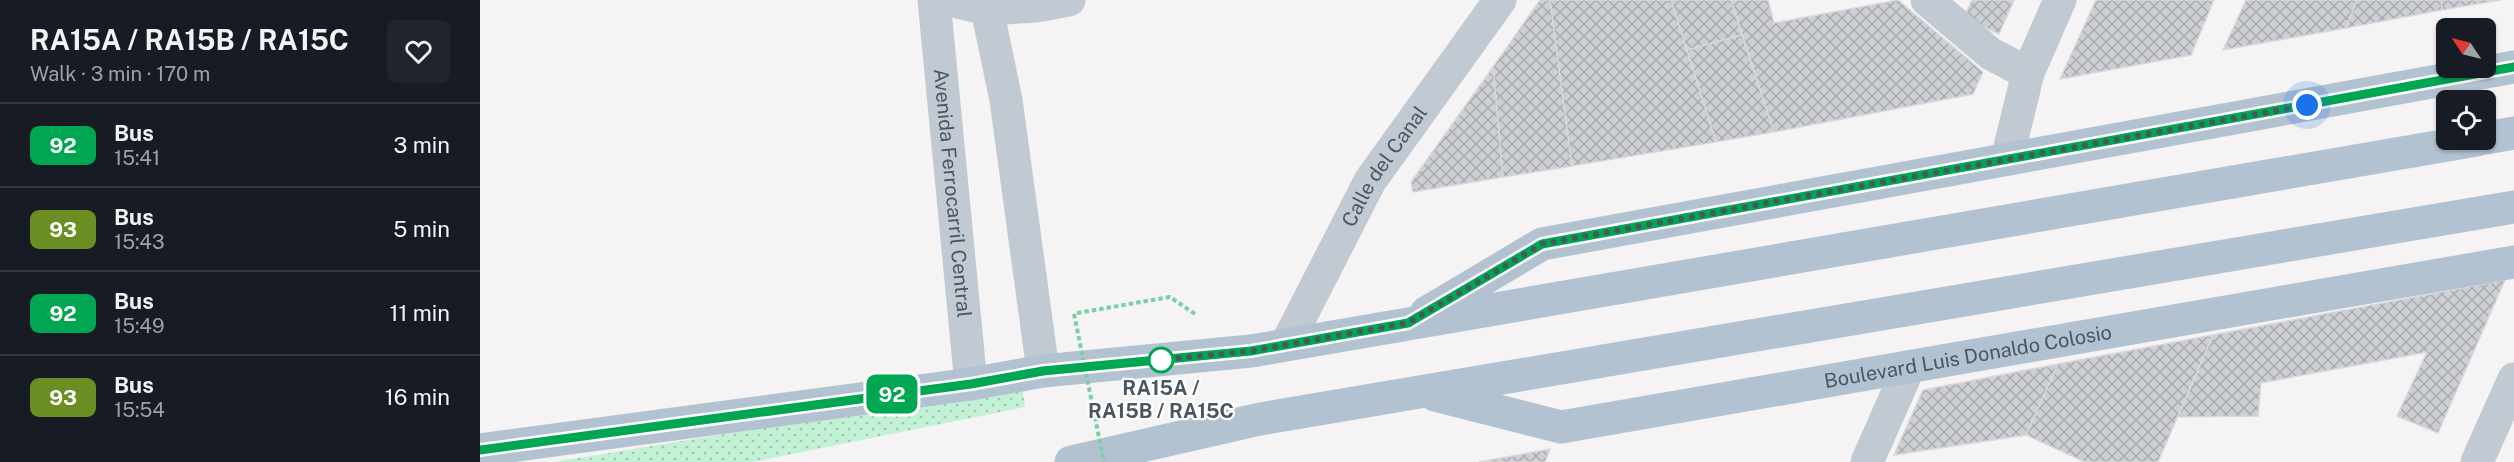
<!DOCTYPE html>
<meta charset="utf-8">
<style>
:root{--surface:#171b24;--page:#20242c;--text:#f1f3f6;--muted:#9ea1a6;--line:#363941}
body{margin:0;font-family:"Public Sans",sans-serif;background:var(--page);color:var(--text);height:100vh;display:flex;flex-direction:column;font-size:22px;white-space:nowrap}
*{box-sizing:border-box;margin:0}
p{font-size:20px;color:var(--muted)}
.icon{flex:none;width:33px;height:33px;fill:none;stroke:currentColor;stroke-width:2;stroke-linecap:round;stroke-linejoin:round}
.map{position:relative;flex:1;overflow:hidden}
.sheet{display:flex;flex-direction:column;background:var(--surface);width:480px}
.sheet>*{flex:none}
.badge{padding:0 12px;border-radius:9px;font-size:21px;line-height:39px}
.needle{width:39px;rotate:305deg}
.fabs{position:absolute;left:1956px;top:18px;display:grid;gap:12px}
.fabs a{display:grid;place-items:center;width:60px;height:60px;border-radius:9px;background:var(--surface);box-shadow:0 2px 4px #0004;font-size:30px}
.you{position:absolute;width:30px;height:30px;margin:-15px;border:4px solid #fff;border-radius:50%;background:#1a73e8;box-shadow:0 0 0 9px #1a73e833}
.map>.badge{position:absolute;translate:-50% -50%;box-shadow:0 0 0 3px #fff}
.round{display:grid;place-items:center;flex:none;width:63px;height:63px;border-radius:9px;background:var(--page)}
.headline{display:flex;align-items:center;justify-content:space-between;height:102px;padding:0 30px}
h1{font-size:28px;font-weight:700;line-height:45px}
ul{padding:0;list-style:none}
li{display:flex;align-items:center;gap:18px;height:84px;padding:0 30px;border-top:2px solid var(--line)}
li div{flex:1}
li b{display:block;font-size:22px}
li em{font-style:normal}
li .badge{min-width:66px;font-weight:700;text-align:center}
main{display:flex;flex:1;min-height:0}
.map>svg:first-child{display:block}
.garden{fill:url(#garden-dots)}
.building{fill:url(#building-cross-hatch);stroke:#d7d9de;stroke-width:1.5}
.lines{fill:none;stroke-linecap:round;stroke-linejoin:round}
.path{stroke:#7ad0a6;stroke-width:4;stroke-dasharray:4.5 3;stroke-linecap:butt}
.minor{stroke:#c1cad2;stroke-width:33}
.major{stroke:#b3c2d1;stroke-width:33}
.path-bridge{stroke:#7ad0a6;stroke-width:4;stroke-dasharray:4.5 3;stroke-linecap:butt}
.line-casing{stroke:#fff;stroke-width:14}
.line{stroke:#00a651;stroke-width:9}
.walk{stroke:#4a5661;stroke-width:6;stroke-dasharray:0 10.8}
.stop-dot{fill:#fff;stroke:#00a651;stroke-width:3}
.labels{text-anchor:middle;stroke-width:4.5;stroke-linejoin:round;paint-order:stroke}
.street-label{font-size:20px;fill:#4a5661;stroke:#fff}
.stop-label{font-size:20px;font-weight:bold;fill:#4a5661;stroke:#fff}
</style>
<main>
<section class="sheet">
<div class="headline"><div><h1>RA15A / RA15B / RA15C</h1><p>Walk · 3 min · 170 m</p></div><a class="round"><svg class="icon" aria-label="heart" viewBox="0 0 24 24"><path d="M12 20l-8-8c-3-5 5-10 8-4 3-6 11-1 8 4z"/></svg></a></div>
<ul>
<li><span class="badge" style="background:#00a651;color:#fff">92</span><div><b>Bus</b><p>15:41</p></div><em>3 min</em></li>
<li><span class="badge" style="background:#6b8e23;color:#fff">93</span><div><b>Bus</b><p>15:43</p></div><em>5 min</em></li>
<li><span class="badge" style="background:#00a651;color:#fff">92</span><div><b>Bus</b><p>15:49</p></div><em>11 min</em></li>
<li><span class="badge" style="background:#6b8e23;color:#fff">93</span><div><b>Bus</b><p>15:54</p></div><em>16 min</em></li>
</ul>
</section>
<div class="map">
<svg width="2034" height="462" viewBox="0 0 2034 462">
<defs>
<pattern id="garden-dots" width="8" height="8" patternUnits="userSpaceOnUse" patternTransform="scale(1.5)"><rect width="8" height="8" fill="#c3f1d5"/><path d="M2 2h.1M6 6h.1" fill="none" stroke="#a0c6b0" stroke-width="1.8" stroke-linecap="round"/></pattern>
<pattern id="building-cross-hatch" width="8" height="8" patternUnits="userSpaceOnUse" patternTransform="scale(1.5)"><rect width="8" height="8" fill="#cdcfd5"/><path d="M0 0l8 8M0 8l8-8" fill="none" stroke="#a8abb0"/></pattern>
</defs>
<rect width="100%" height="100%" fill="#f5f3f3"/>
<path class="garden" d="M542 385 545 407 272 462H74Z"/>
<path class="building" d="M1060 0H1070L1092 166 1023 177 1013 67Z
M1070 0H1191L1236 142 1092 166Z
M1191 0H1251L1262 35 1207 50Z
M1251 0H1288L1294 23 1418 0 1503 72 1493 94 1294 132Z
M1492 0H1534L1519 34 1484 18Z
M1616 0H1734L1711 55 1580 79Z
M1766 0H1877L1866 28 1743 50Z
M1877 0H1961L1962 10 1866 28Z
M1961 0H2021L1962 10Z
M1262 35 1294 132 1236 142 1207 50Z
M1013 67 1023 177 933 192 931 182Z
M2025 280 1958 433 1917 416 1947 352 1781 383 1778 416 1698 417 1733 335Z
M1733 335 1678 462H1605L1546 435 1578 364Z
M1578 364 1546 435 1414 455 1443 390Z
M1070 449 1065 462H999Z"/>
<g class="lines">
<path class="path" d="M597 313 690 297 715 314"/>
<g class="minor">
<path id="s1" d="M454 0 491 384"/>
<path d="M469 0 507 9 556 6 589 0"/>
<path d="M503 0 507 9 526 100 563 371"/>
<path d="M1447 0 1511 54 1548 73"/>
<path d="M1527 159 1548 73 1580 0"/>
<path id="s2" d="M807 343 890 181 1020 0"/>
<path d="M1387 462 1429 367"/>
<path d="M1997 462 2034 379"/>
</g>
<g class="major">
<path d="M2006 138 2034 133"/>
<path d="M946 313 1062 244 2034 67"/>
<path id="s3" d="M955 395 1081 427 2034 262"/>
<path d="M0 450 491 384 563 371 771 351 1997 140"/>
<path d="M591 462 780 419 2034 207"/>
</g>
<path class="path-bridge" d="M594 314 624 462"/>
</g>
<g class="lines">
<g class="line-casing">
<path id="line" d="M0 450 491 384 563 371 771 351 928 323 1062 244 2034 67"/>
</g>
<use href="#line" class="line"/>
<path class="walk" d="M681 360H679L771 351 928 323 1062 244 1827 105"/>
</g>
<circle class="stop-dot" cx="681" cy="360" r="12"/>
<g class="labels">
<g class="street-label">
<text dy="7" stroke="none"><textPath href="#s2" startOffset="202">Calle del Canal</textPath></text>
<text dy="7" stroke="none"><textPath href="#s1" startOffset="194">Avenida Ferrocarril Central</textPath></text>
<text dy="7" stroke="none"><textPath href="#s3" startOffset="543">Boulevard Luis Donaldo Colosio</textPath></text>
</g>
<g class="stop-label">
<text x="681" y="395">RA15A /<tspan x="681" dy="23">RA15B / RA15C</tspan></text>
</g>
</g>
</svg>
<div class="fabs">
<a><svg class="needle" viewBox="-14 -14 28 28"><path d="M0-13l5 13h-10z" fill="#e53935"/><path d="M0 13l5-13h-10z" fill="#9ea1a6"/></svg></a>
<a><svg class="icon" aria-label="locate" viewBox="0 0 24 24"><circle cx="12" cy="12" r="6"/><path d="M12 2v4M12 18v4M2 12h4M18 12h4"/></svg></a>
</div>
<div class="you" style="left:1827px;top:105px"></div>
<b class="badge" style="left:412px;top:394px;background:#00a651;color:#fff">92</b>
</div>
</main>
